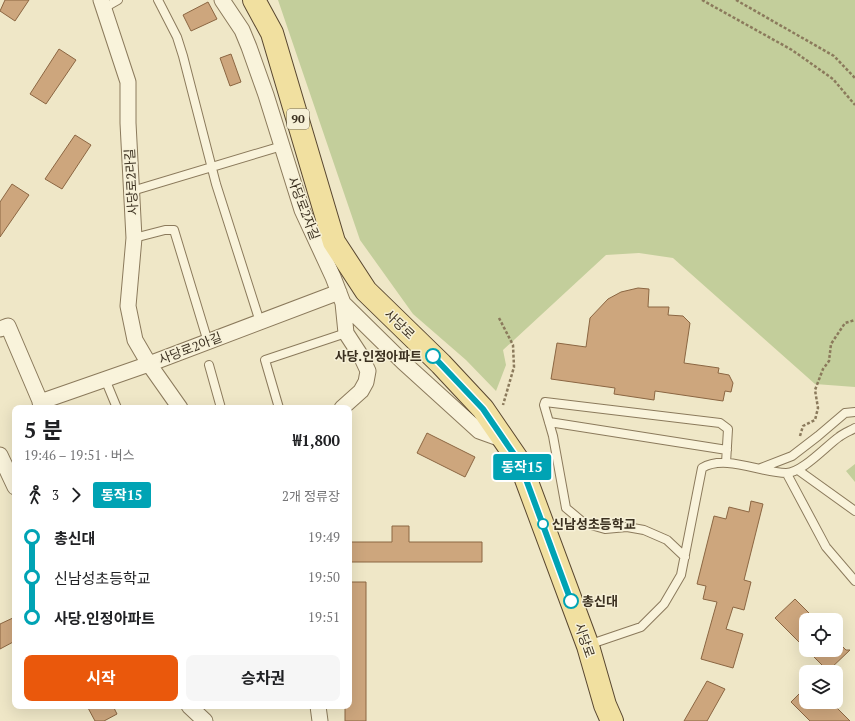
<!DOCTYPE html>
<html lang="ko">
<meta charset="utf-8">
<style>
:root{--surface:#fff;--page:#f6f6f6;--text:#202124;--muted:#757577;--accent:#ea580c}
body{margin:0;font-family:"PT Serif","Noto Sans KR",serif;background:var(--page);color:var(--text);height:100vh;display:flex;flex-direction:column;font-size:15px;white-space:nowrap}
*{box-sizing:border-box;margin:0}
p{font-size:13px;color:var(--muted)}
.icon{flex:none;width:22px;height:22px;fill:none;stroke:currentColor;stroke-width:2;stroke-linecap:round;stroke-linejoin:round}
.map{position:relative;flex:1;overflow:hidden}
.drawer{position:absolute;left:12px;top:405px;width:340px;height:304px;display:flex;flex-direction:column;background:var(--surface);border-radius:8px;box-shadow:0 4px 16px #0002}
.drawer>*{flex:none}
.badge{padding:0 8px;border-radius:3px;font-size:14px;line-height:26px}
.buttons{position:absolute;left:799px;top:613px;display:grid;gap:8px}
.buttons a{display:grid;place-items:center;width:44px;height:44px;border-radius:8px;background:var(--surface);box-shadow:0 4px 16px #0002;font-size:20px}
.map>.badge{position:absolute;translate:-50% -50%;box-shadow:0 0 0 2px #fff}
.legs{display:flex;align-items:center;gap:6px;height:44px;padding:0 12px;font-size:13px}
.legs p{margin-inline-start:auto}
.headline{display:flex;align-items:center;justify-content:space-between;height:68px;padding:0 12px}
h1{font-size:22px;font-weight:700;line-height:30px}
.action{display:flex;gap:8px;margin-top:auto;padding:8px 12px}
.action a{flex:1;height:46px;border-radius:8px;background:var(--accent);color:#fff;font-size:16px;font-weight:700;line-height:46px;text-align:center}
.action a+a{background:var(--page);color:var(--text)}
ul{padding:0 12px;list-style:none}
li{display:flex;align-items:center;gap:14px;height:40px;font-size:15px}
li i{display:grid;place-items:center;width:6px;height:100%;margin:0 5px;background:currentColor}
li i::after{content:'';width:10px;height:10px;margin:-5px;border:3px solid;border-radius:50%;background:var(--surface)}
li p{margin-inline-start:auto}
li:first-child i{background:linear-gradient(#0000 50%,currentColor 0)}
li:last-child i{background:linear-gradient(currentColor 50%,#0000 0)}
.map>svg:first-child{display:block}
.green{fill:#c3ce9b}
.building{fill:#cda67d;stroke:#8b6642}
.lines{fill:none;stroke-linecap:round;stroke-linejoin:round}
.service-casing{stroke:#8b7a5c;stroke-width:10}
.minor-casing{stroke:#8b7a5c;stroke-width:17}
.primary-casing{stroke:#594730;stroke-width:24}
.path{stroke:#8b7a5c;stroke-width:2.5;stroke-dasharray:3 2;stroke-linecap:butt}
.service{stroke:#f9f3db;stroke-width:8}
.minor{stroke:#f9f3db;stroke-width:15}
.primary{stroke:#f1e0a0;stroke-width:22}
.line-1-casing{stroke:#fff;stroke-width:9}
.line-1{stroke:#00a3b4;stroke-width:6}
.stop-1-dot{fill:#fff;stroke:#00a3b4;stroke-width:2}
.labels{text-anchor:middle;stroke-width:3;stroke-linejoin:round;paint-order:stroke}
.shield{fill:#f6f0d7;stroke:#736a57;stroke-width:1}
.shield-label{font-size:12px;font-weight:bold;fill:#3b3020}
.street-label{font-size:13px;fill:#3b3020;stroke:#f6f0d7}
.stop-label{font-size:13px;font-weight:bold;fill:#3b3020;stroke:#f6f0d7;text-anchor:start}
</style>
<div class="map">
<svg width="855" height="721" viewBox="0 0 855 721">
<rect width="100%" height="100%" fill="#efe7c7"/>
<path class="green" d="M278 0H855V387L815 384 673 258 639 253 606 255 503 350 506 365 496 391 466 360 413 314 360 240Z
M855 464V482L846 471Z"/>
<path class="building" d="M5 0H29L15 21 0 11Z
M208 2 217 19 191 31 183 15Z
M59 49 76 60 46 104 30 94Z
M231 54 241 82 230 86 220 58Z
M75 135 91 145 62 189 45 179Z
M12 184 29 195 0 237V202Z
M638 288 649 289 648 307H669L668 315 683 316 690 323 684 363 719 368 718 373 729 375 733 383 731 392 725 391 723 401 655 391 654 400 614 394 615 388 551 379 557 343 586 347 590 318 608 299 621 292Z
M427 433 475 457 465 477 417 453Z
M751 501 763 504 744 580 751 582 744 610 733 607 726 629 743 634 733 668 701 659 717 602 703 599 706 586 697 584 714 516 726 519 729 507 749 512Z
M392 526H409V542H482V562H349V542H392Z
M349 582H366V721H345V706H349Z
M795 599 816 620H806V649L775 618Z
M15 617V641L0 649V624Z
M836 640 846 650H850L828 671 807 650H836Z
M707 681 725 689 707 721H684Z
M806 687V702H831L850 721H810L791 702Z
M87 706H113L117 714 104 721H95Z"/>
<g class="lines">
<g class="service-casing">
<path id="service" d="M158 0 177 37 183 56 216 184 260 322
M104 8 118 0
M132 191 282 146
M134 238 165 230H174L208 342
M209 365 221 408
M105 379 117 408
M279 408 265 360 346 333
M549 422 727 450
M761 468 792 456 818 436 845 413 855 412
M798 470 855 511
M787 474 826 547 855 581
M685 557 667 540 644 530 627 527 605 529 584 523 566 508 553 436 544 405 545 402 720 423 728 429 726 463
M588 645 641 627 664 604 681 575 702 468C725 454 761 473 786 473 802 473 826 446 839 437 844 433 850 431 855 428"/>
</g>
<g class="minor-casing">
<path id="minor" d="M101 0 128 82V123L134 238 128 306 135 340 149 364 180 408
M222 0 242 30 249 47 266 95 302 210 333 277 343 303 346 333 361 356 368 371 366 382 361 391 342 408
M343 303 403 362 479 431 504 440
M0 329 8 326 43 408
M40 402 149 364 339 292
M0 455 15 487
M189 706 205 721
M318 706 320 721"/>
</g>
<g class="primary-casing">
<path id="primary" d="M254 0 272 33 334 242 366 291 441 364 483 409 520 463 588 646 605 705 612 721"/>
</g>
<path class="path" d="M702 0 792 50 833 79 855 105
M736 0 834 56 855 78
M499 318 513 345 514 367 503 405
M800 436 803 426 815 420 818 408 815 390 823 369 829 361 831 344 845 323 855 320"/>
<use href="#service" class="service"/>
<use href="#minor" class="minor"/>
<use href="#primary" class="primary"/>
</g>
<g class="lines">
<g class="line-1-casing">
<path id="line-1" d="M433 356 483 409 520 463 571 601"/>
</g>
<use href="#line-1" class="line-1"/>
</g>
<g class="stop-1-dot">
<circle cx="433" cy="356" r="7"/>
<circle cx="543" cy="524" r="5"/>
<circle cx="571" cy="601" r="7"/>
</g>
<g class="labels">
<rect class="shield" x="287" y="109" width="22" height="20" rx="3"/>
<g class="shield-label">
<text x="298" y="123">90</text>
</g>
<g class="street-label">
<text transform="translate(131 182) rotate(-93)" y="5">사당로2라길</text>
<text transform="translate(304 208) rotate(69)" y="5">사당로2자길</text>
<text transform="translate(400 324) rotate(44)" y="5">사당로</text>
<text transform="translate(190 348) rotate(-21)" y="5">사당로2아길</text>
<text transform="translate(585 640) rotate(71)" y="5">사당로</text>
</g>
<g class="stop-label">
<text x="422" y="361" text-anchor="end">사당.인정아파트</text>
<text x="552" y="529">신남성초등학교</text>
<text x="582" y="606">총신대</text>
</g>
</g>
</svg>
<div class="buttons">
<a><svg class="icon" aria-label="locate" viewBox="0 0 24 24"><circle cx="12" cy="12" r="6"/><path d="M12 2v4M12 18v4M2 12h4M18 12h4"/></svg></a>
<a><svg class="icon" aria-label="layers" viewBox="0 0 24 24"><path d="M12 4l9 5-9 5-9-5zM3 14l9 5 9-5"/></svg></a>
</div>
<b class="badge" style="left:522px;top:467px;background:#00a3b4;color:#fff">동작15</b>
<section class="drawer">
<div class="headline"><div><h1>5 분</h1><p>19:46 – 19:51 · 버스</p></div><b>₩1,800</b></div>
<div class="legs"><svg class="icon" aria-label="walk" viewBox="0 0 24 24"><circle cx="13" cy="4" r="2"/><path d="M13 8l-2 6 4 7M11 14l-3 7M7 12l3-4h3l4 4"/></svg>3<svg class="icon" aria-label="forward" viewBox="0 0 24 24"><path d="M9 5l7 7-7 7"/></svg><b class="badge" style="background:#00a3b4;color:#fff">동작15</b><p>2개 정류장</p></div>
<ul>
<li><i style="color:#00a3b4"></i><b>총신대</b><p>19:49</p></li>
<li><i style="color:#00a3b4"></i><span>신남성초등학교</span><p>19:50</p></li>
<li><i style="color:#00a3b4"></i><b>사당.인정아파트</b><p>19:51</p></li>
</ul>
<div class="action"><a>시작</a><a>승차권</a></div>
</section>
</div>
